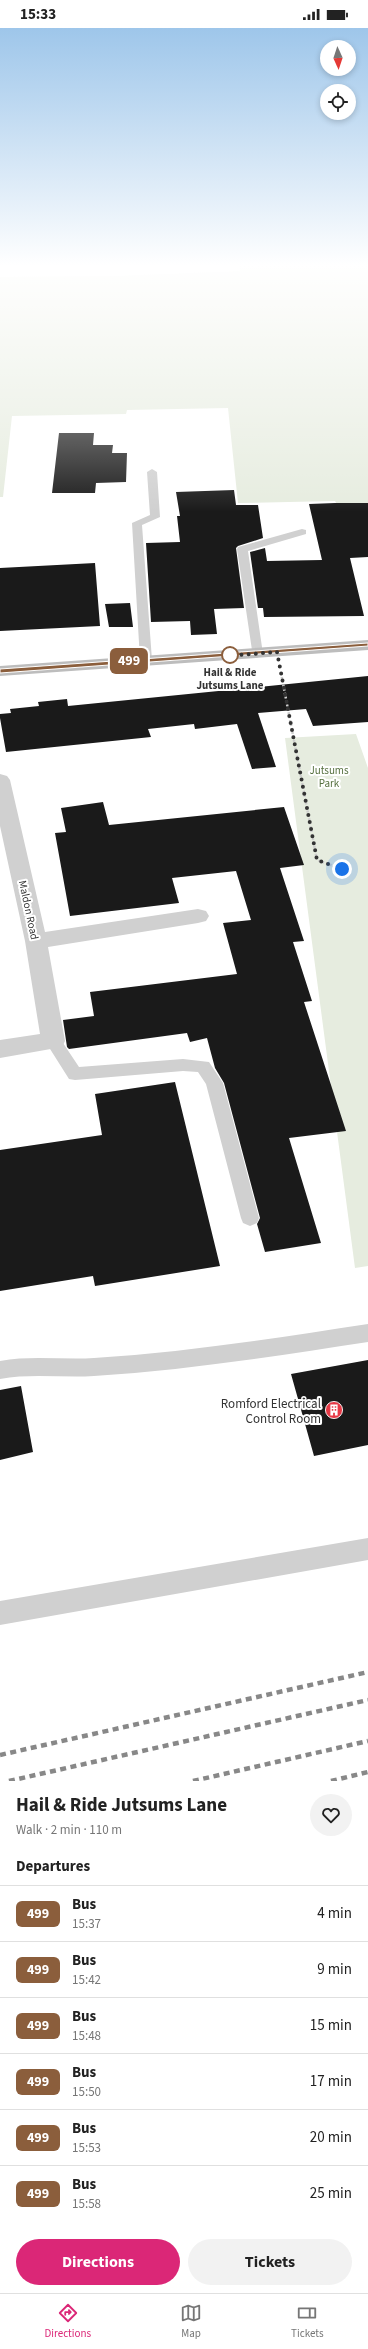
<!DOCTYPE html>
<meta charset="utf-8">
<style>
:root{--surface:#fff;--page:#f2f2f2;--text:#222;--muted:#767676;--line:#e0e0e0;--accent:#db2777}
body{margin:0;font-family:"Source Sans 3",sans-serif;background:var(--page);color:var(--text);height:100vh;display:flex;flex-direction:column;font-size:15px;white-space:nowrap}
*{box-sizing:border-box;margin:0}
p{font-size:13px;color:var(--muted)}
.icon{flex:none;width:22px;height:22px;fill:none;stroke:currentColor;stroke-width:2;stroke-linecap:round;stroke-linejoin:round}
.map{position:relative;height:1753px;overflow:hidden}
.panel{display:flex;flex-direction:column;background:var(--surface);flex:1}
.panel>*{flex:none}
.badge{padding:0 8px;border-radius:6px;font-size:14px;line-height:26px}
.needle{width:26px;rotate:177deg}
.controls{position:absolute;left:320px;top:12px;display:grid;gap:8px}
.controls a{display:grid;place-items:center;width:36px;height:36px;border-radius:50%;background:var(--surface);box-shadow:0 2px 6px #0003;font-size:20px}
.you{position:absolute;width:20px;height:20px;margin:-10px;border:3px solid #fff;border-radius:50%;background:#1a73e8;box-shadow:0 0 0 6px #1a73e833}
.map>.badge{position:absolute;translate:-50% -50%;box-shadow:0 0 0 2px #fff}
h2{padding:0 16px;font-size:15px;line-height:36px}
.round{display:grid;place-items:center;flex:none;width:42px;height:42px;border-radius:21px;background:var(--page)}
.headline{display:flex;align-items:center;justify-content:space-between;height:68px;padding:0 16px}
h1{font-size:19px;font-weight:700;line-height:30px}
.button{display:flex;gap:8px;margin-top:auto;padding:8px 16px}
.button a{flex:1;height:46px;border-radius:24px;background:var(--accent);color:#fff;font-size:16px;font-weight:700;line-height:46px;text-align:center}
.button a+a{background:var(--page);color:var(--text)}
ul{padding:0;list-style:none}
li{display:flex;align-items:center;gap:12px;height:56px;padding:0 16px;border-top:1px solid var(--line)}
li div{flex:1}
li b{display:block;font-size:15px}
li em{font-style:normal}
li .badge{min-width:44px;font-weight:700;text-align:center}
.status{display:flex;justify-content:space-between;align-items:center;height:28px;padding:0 20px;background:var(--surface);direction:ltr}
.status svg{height:11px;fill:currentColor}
.dock{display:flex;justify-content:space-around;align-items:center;height:56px;border-top:1px solid var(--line);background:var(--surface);font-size:11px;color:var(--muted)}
.dock a{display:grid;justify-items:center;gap:2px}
.dock .current{color:var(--accent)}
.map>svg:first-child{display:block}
.green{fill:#e6ecdf}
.building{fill:#1a1a1a}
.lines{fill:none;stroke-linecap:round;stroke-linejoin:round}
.path{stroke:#cdcdcd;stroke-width:2.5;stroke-dasharray:2 2;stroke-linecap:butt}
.lane{fill:#d0d0d0;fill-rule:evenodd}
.street{fill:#d0d0d0;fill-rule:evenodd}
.secondary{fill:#bdbdbd;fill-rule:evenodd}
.rail{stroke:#888;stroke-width:4.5;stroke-dasharray:6 4.5;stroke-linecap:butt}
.line{fill:#8b5e3c;stroke:#fff}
.walk{stroke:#333;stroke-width:4;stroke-dasharray:0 7.2}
.stop-dot{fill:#fff;stroke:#8b5e3c;stroke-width:2}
.labels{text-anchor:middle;stroke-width:4;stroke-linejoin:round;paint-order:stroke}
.stop-label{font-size:11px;font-weight:bold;fill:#333;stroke:#fff}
.park-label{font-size:11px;fill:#56703f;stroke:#fff}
.street-label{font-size:11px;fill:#333;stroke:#fff}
.near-poi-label{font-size:13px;fill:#333;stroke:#fff;text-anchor:end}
</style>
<div class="status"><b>15:33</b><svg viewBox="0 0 49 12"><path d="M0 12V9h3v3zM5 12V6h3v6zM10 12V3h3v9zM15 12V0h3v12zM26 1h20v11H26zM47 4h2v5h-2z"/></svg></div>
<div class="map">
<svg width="368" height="1753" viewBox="0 0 368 1753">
<rect width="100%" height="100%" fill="#fff"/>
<path class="green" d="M239 238H368V476H337L335 473 238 475 228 380 127 382 126 386 12 388 3 469H0V249L117 248 240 243Z
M356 706 368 740V1238L355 1240 285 710Z"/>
<path class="building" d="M59 405H94L93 417H113L112 425H127L126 454 96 455 95 465H52Z
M234 462 236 477H258L263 510 238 518 236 520 244 580 214 581 217 606 191 607 190 593 151 594 146 515 180 514 177 488H180L176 464Z
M335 475H368V529L350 530 364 588 264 589 263 580H258L250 524 265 520 267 533 322 532 309 476Z
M95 535 100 598 0 603V540Z
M130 575 133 599H109L105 576Z
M368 648V694L313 698 306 681 258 685 276 739 252 741 237 696 195 701 194 696 148 701 151 709 6 724 0 690V686L11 685 10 681 39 678 38 674 67 671 68 678Z
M103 774 109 797 284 779 304 837 280 840 304 913 293 914 312 973 304 974 346 1103 289 1110 321 1215 265 1224 257 1196 260 1190 224 1055 215 1040 207 1010 190 1014 187 1005 69 1021 67 1019 63 992 94 988 90 964 237 946 223 895 251 892 236 843 172 850 179 875 70 888 55 805 66 804 61 780Z
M175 1054 220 1238 95 1258 93 1248 0 1263V1122L102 1107 95 1066Z
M368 1332V1417L314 1428 291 1346Z
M21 1358 33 1424 0 1432V1362Z"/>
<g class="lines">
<path class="path" d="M281 645 317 832 342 841"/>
<path class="lane" d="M152 441 157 444 160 489 142 497 152 632 146 636 140 632 132 495 150 487 147 444Z
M302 501 306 502V506L248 523 263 626 257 630 253 629 237 521 238 519Z
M53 1007 59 1009 79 1039 183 1031 209 1034 223 1055 259 1190 257 1195 250 1198 243 1195 241 1190 206 1056 198 1044 183 1043 75 1052 69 1051 45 1013 47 1009Z
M368 1296V1314C277 1328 186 1342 94 1348 63 1350 31 1345 0 1351V1333C31 1327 63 1332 94 1330 186 1324 277 1310 368 1296Z
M368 1510V1532L0 1597V1573Z"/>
<path class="street" d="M0 746 7 748 10 752 45 904 198 881 206 883 209 888 206 893 198 895 48 919 65 1013 62 1019 0 1030V1012L40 1006 25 913 0 798Z"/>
<path class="secondary" d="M368 612V622L0 648V638Z"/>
<path class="rail" d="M0 1727 368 1644
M9 1753 368 1672
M193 1753 368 1713
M331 1753 368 1744"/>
</g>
<linearGradient id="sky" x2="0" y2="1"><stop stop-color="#9ec6ea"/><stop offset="0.49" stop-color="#fff"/><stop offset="1" stop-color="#fff" stop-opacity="0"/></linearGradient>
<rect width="368" height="484" fill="url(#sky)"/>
<path class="line" d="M368 615V618L0 645V641Z"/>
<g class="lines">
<path class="walk" d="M230 627 225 628 277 624 317 832 342 841"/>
</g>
<defs>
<g id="building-disc" transform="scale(0.9)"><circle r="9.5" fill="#e63946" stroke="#fff"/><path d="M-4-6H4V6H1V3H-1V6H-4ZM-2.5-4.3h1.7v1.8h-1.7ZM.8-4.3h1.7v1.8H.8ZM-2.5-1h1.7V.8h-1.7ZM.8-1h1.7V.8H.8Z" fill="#fff"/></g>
</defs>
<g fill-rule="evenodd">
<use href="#building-disc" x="334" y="1382"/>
</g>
<circle class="stop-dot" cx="230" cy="627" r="8"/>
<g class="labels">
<g class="stop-label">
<text x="230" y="648">Hail &amp; Ride<tspan x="230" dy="13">Jutsums Lane</tspan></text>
</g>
<g class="park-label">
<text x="329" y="746">Jutsums<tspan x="329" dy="13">Park</tspan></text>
</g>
<g class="street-label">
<text transform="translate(29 882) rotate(78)" y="4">Maldon Road</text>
</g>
<g class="near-poi-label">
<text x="321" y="1380">Romford Electrical<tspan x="321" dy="15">Control Room</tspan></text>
</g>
</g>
</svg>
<div class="controls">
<a><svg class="needle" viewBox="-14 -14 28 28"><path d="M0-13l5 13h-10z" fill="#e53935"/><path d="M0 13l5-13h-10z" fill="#767676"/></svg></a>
<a><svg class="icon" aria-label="locate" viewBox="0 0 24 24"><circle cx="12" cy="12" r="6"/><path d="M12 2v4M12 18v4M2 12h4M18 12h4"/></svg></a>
</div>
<div class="you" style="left:342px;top:841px"></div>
<b class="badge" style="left:129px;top:633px;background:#8b5e3c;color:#fff">499</b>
</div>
<section class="panel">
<div class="headline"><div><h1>Hail &amp; Ride Jutsums Lane</h1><p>Walk · 2 min · 110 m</p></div><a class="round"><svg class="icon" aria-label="heart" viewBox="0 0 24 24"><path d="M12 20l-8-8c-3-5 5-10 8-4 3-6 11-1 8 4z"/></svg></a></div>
<h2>Departures</h2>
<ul>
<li><span class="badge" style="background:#8b5e3c;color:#fff">499</span><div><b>Bus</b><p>15:37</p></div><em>4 min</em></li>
<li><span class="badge" style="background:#8b5e3c;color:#fff">499</span><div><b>Bus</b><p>15:42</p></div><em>9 min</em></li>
<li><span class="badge" style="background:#8b5e3c;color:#fff">499</span><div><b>Bus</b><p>15:48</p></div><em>15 min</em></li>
<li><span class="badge" style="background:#8b5e3c;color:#fff">499</span><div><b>Bus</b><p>15:50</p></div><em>17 min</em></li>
<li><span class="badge" style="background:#8b5e3c;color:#fff">499</span><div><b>Bus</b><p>15:53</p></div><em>20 min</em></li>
<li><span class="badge" style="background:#8b5e3c;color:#fff">499</span><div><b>Bus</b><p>15:58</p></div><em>25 min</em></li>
</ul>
<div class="button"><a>Directions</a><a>Tickets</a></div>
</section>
<nav class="dock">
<a class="current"><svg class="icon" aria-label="directions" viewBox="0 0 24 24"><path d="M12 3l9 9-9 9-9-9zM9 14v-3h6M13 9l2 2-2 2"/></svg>Directions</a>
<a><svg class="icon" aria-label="map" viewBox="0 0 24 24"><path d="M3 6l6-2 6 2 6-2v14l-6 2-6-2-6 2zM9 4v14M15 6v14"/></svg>Map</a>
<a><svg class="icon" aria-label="tickets" viewBox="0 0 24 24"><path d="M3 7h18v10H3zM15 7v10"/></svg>Tickets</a>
</nav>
